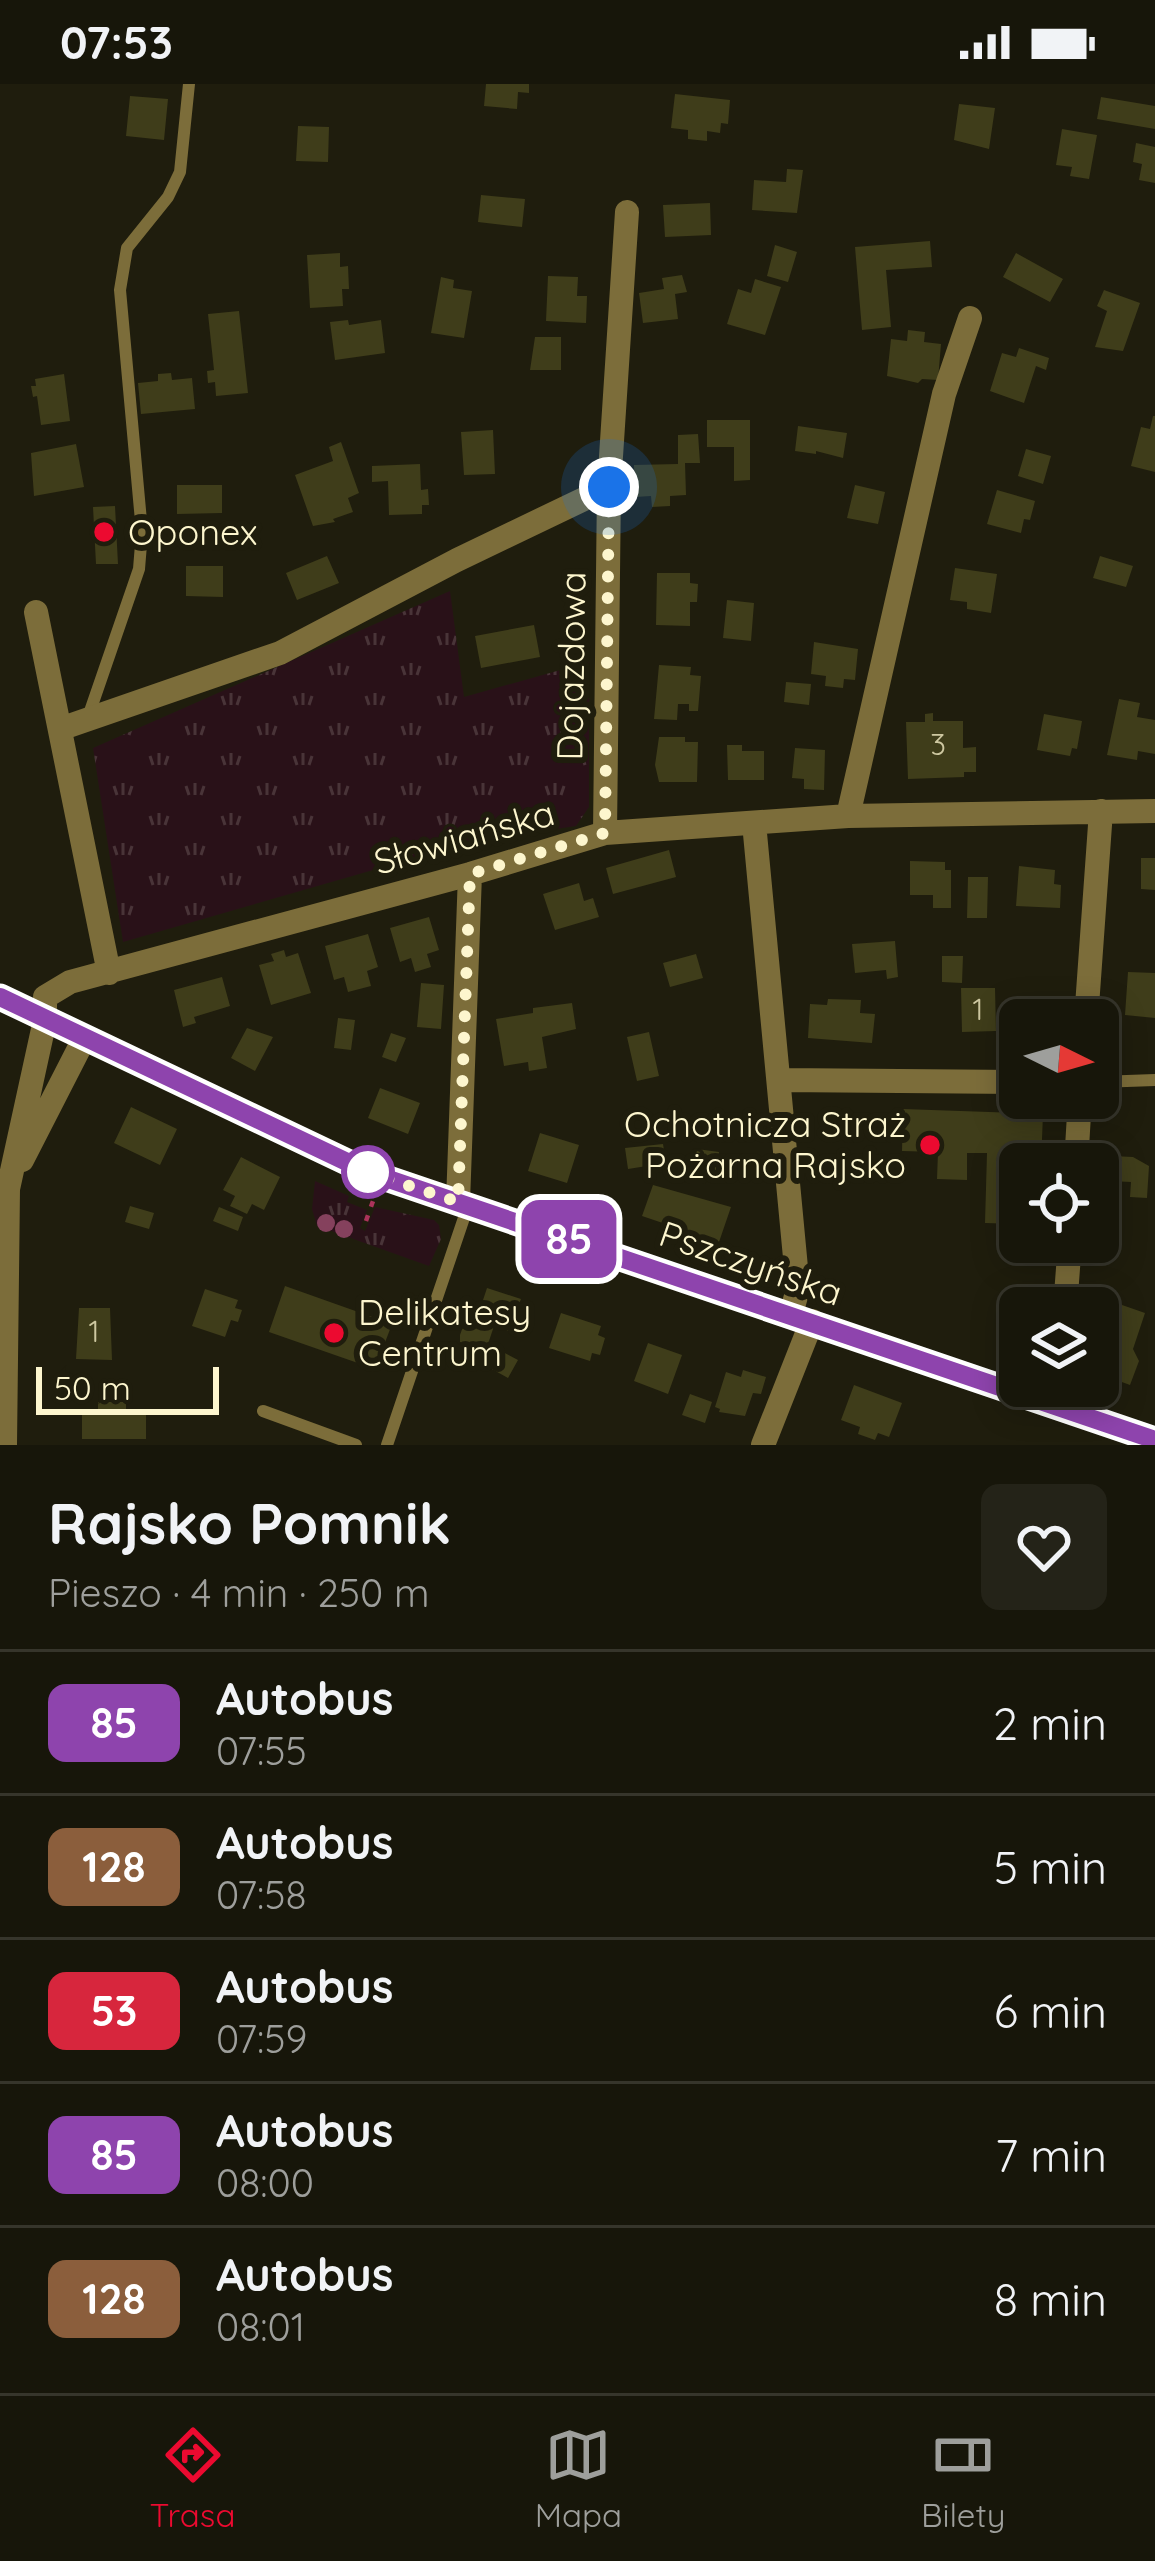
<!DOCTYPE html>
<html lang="pl">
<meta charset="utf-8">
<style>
:root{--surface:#17160a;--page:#242318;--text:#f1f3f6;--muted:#9e9f9c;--line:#36352b;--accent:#ec0a30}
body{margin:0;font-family:Quicksand,sans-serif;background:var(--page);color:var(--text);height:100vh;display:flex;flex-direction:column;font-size:45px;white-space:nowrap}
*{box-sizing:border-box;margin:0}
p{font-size:39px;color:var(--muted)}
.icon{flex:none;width:66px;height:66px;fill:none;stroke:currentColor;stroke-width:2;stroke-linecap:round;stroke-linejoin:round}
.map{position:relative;height:1361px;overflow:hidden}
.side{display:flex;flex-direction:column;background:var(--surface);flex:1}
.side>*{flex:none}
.badge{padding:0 24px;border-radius:18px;font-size:42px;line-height:78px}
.needle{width:78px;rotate:95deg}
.fabs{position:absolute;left:999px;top:915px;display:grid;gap:24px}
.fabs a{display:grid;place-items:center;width:120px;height:120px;border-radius:18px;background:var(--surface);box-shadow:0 6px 30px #0003,0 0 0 3px var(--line);font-size:60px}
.scale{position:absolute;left:36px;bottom:30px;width:183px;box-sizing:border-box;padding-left:12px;border:6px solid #fdf6ce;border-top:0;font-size:33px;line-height:42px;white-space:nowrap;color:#fdf6ce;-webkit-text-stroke:9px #1f1d0d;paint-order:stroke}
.you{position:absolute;width:60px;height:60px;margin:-30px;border:9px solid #fff;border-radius:50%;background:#1a73e8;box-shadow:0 0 0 18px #1a73e833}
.map>.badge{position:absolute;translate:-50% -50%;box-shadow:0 0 0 6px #fff}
.round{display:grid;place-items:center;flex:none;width:126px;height:126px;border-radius:18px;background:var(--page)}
.head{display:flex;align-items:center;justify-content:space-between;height:204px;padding:0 48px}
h1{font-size:57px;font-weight:700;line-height:90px}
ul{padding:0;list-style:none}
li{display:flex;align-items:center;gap:36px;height:144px;padding:0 48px;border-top:3px solid var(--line)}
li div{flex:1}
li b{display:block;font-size:45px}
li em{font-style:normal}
li .badge{min-width:132px;font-weight:700;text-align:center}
.status{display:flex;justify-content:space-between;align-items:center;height:84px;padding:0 60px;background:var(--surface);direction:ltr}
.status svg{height:33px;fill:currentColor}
.tab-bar{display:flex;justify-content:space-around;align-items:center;height:168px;border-top:3px solid var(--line);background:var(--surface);font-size:33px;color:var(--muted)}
.tab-bar a{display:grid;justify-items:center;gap:6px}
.tab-bar .current{color:var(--accent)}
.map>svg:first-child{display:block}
.grass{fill:url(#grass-tufts)}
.building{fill:#3f3d1a}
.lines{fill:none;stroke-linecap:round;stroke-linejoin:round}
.path{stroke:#ac335b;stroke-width:4.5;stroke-dasharray:6 9;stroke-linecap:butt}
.service{stroke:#7c6d3a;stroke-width:12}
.minor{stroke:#7c6d3a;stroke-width:24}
.secondary{stroke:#f8d669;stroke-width:24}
.tree{fill:#85415d}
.line-casing{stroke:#fff;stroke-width:27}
.line{stroke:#8e44ad;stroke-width:18}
.walk{stroke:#fdf6ce;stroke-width:12;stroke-dasharray:0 21.6}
.poi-dot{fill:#ec0a30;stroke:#1f1d0d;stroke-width:4.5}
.stop-dot{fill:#fff;stroke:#8e44ad;stroke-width:6}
.labels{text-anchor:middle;stroke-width:12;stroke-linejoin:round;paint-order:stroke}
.number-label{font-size:30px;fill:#cec8a1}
.poi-label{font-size:36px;fill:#fdf6ce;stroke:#1f1d0d;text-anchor:start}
.street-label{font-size:36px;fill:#fdf6ce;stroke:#1f1d0d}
</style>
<div class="status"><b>07:53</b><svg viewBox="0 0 49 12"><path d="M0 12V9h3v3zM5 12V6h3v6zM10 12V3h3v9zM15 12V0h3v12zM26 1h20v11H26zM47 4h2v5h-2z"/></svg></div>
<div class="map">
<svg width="1155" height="1361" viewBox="0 0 1155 1361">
<defs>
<pattern id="grass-tufts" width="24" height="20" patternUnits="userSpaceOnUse" patternTransform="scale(3)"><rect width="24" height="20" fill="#291118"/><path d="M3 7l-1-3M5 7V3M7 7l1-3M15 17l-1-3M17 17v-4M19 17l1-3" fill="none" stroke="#493438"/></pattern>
</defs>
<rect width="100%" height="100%" fill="#1f1d0d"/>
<path class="grass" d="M450 507 464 613 589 578V723L576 742 474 757 123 858 93 664Z
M315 1097 349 1112 347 1118 367 1126 360 1144 365 1147 375 1123 434 1136 439 1141 441 1155 429 1182 317 1142 312 1125Z"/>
<path class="building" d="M486 0H529V9L518 8 517 25 484 22Z
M675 10 730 16 728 40 721 39 720 49 707 47V57L688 55V46L671 44Z
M130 12 168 15 164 56 126 52Z
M1101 13 1155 22V45L1097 35Z
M959 20 995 24 989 65 954 56Z
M298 42 329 43 328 78 296 77Z
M1062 45 1097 51 1089 95 1070 92 1072 83 1056 81Z
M1136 59 1155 63V99L1139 96 1142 80 1133 78Z
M787 85 803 86 797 129 752 126 754 96 786 98Z
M481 111 525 115 522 143 478 138Z
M710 119 711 151 665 153 663 121Z
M930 157 932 183 886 186 891 243 862 246 855 163Z
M775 161 797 168 788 198 767 192Z
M340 169V183L348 182 349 205H342L343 222 310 224 307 171Z
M1016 169 1063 195 1050 218 1003 193Z
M682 191 687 208 675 210 678 235 643 239 639 209 664 205 662 194Z
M548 192 578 193 577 212H587L586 239 546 237Z
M441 193 454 196 453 204 472 207 464 254 431 249Z
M755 195 781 203 765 251 727 240 738 205 751 209Z
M1104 206 1140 219 1123 267 1095 263 1107 227 1097 222Z
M239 227 248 309 216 312 215 298 208 299 207 287 214 286 208 230Z
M348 236 349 241 381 236 385 269 335 276 330 238Z
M908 246 925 248 924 258 941 260 938 296 922 295 918 299 887 292 891 255 907 257Z
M535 253H561V286H530Z
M1019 264 1049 274 1046 286 1036 282 1024 319 990 307 1002 269 1016 273Z
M171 289 172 296 192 294 195 325 141 330 138 299 158 297V290Z
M64 290 70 337 41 341 37 312 33 313 31 302H36L35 295Z
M1153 332H1155V388L1131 382 1141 343 1150 345Z
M707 336H750V396L734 397V363H707Z
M798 342 847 349 843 374 816 367V370L795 367Z
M493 346 495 390 464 391 461 348Z
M698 350 700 379H685L686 411 670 412V422L652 423 651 412 635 413 634 381 678 380V351Z
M341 358 359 409 348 414 353 428 333 435 335 438 313 442 295 391 333 377 329 363Z
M76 360 84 403 34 412 31 369Z
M1026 365 1051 372 1043 400 1018 392Z
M420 380 421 406 428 405 429 421H422V430L389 431 388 397 372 398V382Z
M177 401H222V429L177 430Z
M855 401 885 408 878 440 847 434Z
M997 406 1035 417 1030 436 1024 435 1021 449 987 440Z
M115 422 118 480H96L93 423Z
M327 472 339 499 297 516 286 489Z
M1100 472 1133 482 1126 503 1093 494Z
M186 482H223V513L186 512Z
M955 484 997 490 991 529 967 525V518L950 516Z
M657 489H690V499L698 500 697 518H690V542L656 541Z
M727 516 754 519 751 557 723 554Z
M534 541 540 573 481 584 475 552Z
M814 558 858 565 855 596 844 595 843 604 825 602 826 592 811 590Z
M659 581 691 583 690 591 701 592 698 627H689V620H678L677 636 654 635Z
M786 598 811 600 809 621 784 618Z
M1119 615 1140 619 1137 633 1155 636V670L1138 667 1137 676 1107 671Z
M933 629V637H963V664L976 663V688H964V693L908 695 906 638H925V630Z
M1044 630 1082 637 1077 665 1072 664 1070 672 1037 666Z
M659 653H685V658H698L697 698H659L655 681Z
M727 661H742V667H764V696H728Z
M795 664 825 666 824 706 804 705V695L792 694Z
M669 766 676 793 613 810 606 784Z
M1141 774H1155V806L1141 805Z
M910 777 945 778V786H951V824H933V811H910Z
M1019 782 1055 786 1054 800 1061 801 1060 824 1016 822Z
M968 793H988L987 834H967Z
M579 799 584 817 593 814 599 833 555 846 543 810Z
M429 833 439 866 427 870 431 883 415 888 411 874 400 878 390 844Z
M368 850 378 883 367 887 371 902 348 908 344 893 334 896 325 862Z
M895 857 898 893 887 895 886 886 855 889 852 860Z
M284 866 286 873 298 869 311 909 271 921 259 881 274 877 271 870Z
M696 870 703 894 670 903 663 879Z
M942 872H963L962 899 942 898Z
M1128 888 1155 889V934L1125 931Z
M222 893 230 922 194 933 196 939 183 943 174 906Z
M421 899 444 901 441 945 417 943Z
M961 904H995L996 947 962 948Z
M828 915 861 916 860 929 875 930 872 959 808 954 810 920 827 921Z
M572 919 576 945 542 953 547 984 529 987 528 978 504 982 496 935 533 929V924Z
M338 934 355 936 351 966 334 964Z
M247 944 273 953 255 987 231 974Z
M649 948 659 992 637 997 627 953Z
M391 949 406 954 396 978 382 973Z
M380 1004 420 1019 408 1050 368 1034Z
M131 1023 177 1045 160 1081 114 1059Z
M903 1025 1043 1030 1041 1080H1020V1140L985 1139 987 1069H967V1096L937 1095 938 1068 902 1067Z
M540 1049 579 1061 567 1099 528 1087Z
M663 1060 666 1079 628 1085 625 1064Z
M697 1065 719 1068 716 1092 694 1090Z
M1112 1072 1133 1073 1149 1082 1147 1114 1130 1113 1131 1098 1110 1097Z
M241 1073 280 1093 264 1126 252 1120 247 1130 230 1122 235 1112 223 1106Z
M653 1101 731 1123 719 1158 642 1132Z
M130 1122 154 1129 149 1145 125 1138Z
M219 1123 243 1133 238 1147 213 1137Z
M285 1202 392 1240 375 1285 269 1248Z
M487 1204 521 1215 516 1228 525 1230 518 1250 494 1242 488 1260 480 1257 478 1263 460 1258V1251L467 1231 477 1234Z
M205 1205 238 1216 235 1224 242 1226 238 1238 231 1236 225 1253 192 1242Z
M1102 1214 1145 1229 1133 1265 1139 1277 1130 1301 1100 1290 1098 1285V1226Z
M79 1224H110L112 1276 76 1275Z
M561 1229 601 1242 598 1251 605 1254 600 1271 592 1269 590 1277 549 1264Z
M648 1259 682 1271 668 1310 634 1297Z
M499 1266 518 1276 508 1294 490 1284Z
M743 1286 766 1293 761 1310 753 1309 745 1332 719 1328 720 1325 715 1323 726 1288 741 1293Z
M854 1301 902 1319 889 1353 878 1349 875 1356 858 1350 860 1343 841 1336Z
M690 1310 712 1318 705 1339 682 1331Z
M98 1318H126V1330H146V1355H82V1327H98Z"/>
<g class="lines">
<path class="path" d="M366 1137 373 1117"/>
<path class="service" d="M87 636 139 485 142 448 120 206 127 164 168 113 180 88 189 0
M1098 998 1155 996
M263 1327 356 1361
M387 1361 468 1122"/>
<path class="minor" d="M36 528 109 889
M60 645 280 569 457 476 609 403
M848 732 944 310 970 234
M754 739 798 1205 791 1230
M605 749 609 403 627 128
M1086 936 1101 727
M781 996 1020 998
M22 1076 85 953
M1076 1080 1080 1014
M458 1118 470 790
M1065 1224 1070 1158
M5 1361 8 1105 45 936V913L70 898 470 790 605 749 848 732 1155 727
M763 1361 812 1237"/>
<path class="secondary" d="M0 913 368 1088 1155 1356"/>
</g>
<g class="tree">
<circle cx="326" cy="1139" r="9"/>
<circle cx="344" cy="1145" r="9"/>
</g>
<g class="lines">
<g class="line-casing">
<path id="line" d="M0 913 368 1088 1155 1356"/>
</g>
<use href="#line" class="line"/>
<path class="walk" d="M368 1088 458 1118 470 790 605 749 609 403"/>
</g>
<g class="poi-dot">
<circle cx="104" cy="448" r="12"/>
<circle cx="930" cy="1061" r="12"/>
<circle cx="334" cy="1249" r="12"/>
</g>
<circle class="stop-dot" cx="368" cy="1088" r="24"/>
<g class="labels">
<g class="number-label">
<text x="938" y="671">3</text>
<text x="978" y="936">1</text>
<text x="94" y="1258">1</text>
</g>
<g class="poi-label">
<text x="128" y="461">Oponex</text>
<text x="906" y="1053" text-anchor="end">Ochotnicza Straż<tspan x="906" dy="41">Pożarna Rajsko</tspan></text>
<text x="358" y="1241">Delikatesy<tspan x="358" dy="41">Centrum</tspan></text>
</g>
<g class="street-label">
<text transform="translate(571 582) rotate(-89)" y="13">Dojazdowa</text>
<text transform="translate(464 753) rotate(-16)" y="13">Słowiańska</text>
<text transform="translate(751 1179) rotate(19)" y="13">Pszczyńska</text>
</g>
</g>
</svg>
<div class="fabs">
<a><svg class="needle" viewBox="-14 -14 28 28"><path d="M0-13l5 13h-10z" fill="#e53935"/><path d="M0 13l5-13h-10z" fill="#9e9f9c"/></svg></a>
<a><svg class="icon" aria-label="locate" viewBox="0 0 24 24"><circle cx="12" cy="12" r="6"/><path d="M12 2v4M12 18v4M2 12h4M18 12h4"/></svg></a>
<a><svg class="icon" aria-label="layers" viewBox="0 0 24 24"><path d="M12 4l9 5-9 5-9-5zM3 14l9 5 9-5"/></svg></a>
</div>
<div class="scale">50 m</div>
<div class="you" style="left:609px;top:403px"></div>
<b class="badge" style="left:569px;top:1155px;background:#8e44ad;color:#fff">85</b>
</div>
<section class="side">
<div class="head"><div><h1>Rajsko Pomnik</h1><p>Pieszo · 4 min · 250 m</p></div><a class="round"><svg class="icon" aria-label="heart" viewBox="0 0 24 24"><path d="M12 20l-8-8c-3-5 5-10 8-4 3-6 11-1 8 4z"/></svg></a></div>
<ul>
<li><span class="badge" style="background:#8e44ad;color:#fff">85</span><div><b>Autobus</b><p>07:55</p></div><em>2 min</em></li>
<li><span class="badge" style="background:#8b5e3c;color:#fff">128</span><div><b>Autobus</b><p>07:58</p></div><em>5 min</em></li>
<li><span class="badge" style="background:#d7263d;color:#fff">53</span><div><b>Autobus</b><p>07:59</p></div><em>6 min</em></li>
<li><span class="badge" style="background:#8e44ad;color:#fff">85</span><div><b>Autobus</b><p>08:00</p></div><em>7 min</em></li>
<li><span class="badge" style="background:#8b5e3c;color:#fff">128</span><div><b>Autobus</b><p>08:01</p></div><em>8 min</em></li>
</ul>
</section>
<nav class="tab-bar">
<a class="current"><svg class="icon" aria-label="directions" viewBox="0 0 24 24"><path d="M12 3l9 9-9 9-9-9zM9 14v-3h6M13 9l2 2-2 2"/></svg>Trasa</a>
<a><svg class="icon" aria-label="map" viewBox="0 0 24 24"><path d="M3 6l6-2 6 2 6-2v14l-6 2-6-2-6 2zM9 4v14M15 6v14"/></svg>Mapa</a>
<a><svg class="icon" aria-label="tickets" viewBox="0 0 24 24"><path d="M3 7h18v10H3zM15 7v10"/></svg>Bilety</a>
</nav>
